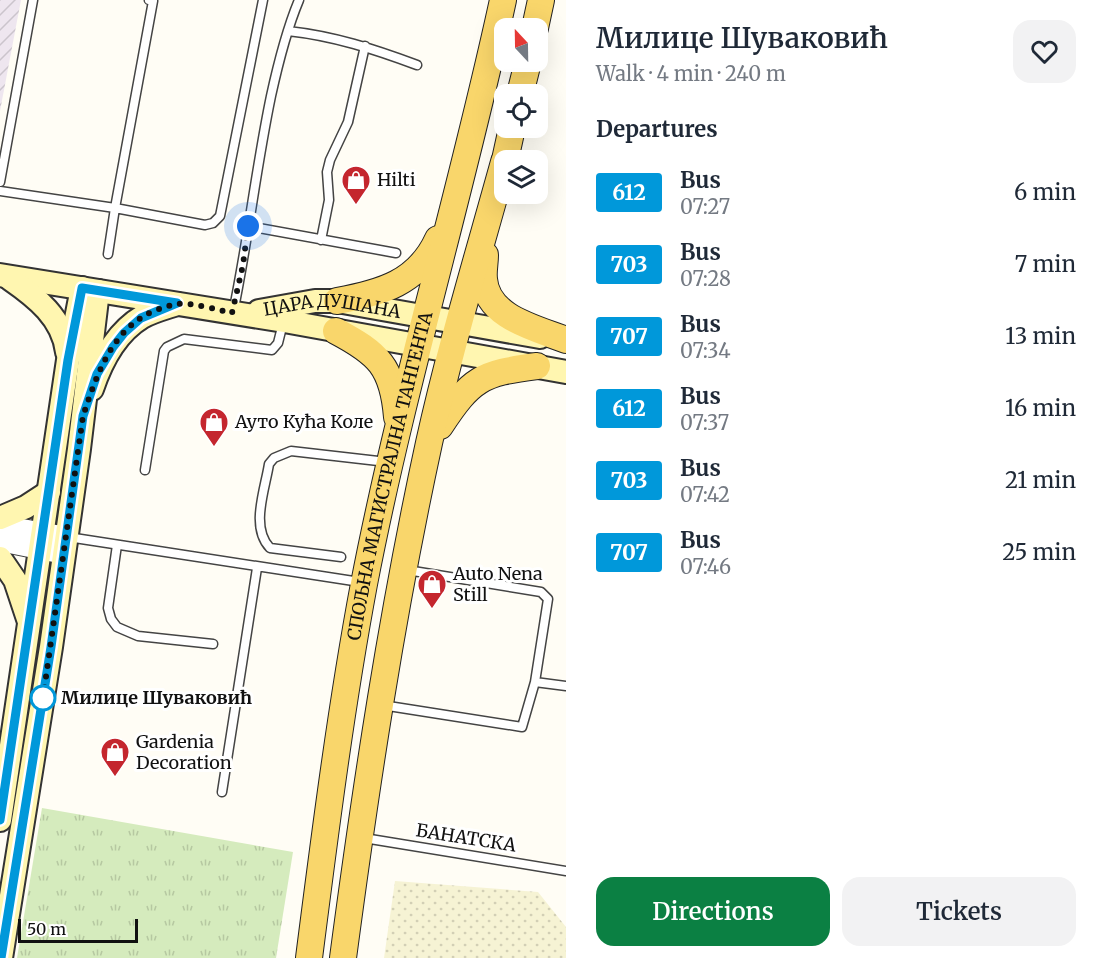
<!DOCTYPE html>
<meta charset="utf-8">
<style>
:root{--surface:#fff;--page:#f2f2f3;--text:#1f2937;--muted:#747a83;--accent:#0b8043}
body{margin:0;font-family:Merriweather,serif;background:var(--page);color:var(--text);height:100vh;display:flex;flex-direction:column;font-size:22px;white-space:nowrap}
*{box-sizing:border-box;margin:0}
p{font-size:20px;color:var(--muted)}
.icon{flex:none;width:33px;height:33px;fill:none;stroke:currentColor;stroke-width:2;stroke-linecap:round;stroke-linejoin:round}
.map{position:relative;flex:1;overflow:hidden}
.side{display:flex;flex-direction:column;background:var(--surface);width:540px}
.side>*{flex:none}
.badge{padding:0 12px;border-radius:4px;font-size:21px;line-height:39px}
.needle{width:39px;rotate:338deg}
.tools{position:absolute;left:494px;top:18px;display:grid;gap:12px}
.tools a{display:grid;place-items:center;width:54px;height:54px;border-radius:12px;background:var(--surface);box-shadow:0 6px 24px #0002;font-size:30px}
.scale{position:absolute;left:18px;bottom:15px;width:120px;box-sizing:border-box;padding-left:6px;border:3px solid #111;border-top:0;font-size:16px;line-height:21px;white-space:nowrap;color:#111;-webkit-text-stroke:4px #fff;paint-order:stroke}
.you{position:absolute;width:30px;height:30px;margin:-15px;border:4px solid #fff;border-radius:50%;background:#1a73e8;box-shadow:0 0 0 9px #1a73e833}
.map>.badge{position:absolute;translate:-50% -50%;box-shadow:0 0 0 3px #fff}
h2{padding:0 30px;font-size:22px;line-height:54px}
.round{display:grid;place-items:center;flex:none;width:63px;height:63px;border-radius:18px;background:var(--page)}
.overview{display:flex;align-items:center;justify-content:space-between;height:102px;padding:0 30px}
h1{font-size:28px;font-weight:600;line-height:45px}
.primary-button{display:flex;gap:12px;margin-top:auto;padding:12px 30px}
.primary-button a{flex:1;height:69px;border-radius:18px;background:var(--accent);color:#fff;font-size:24px;font-weight:600;line-height:69px;text-align:center}
.primary-button a+a{background:var(--page);color:var(--text)}
ul{padding:0;list-style:none}
li{display:flex;align-items:center;gap:18px;height:72px;padding:0 30px}
li div{flex:1}
li b{display:block;font-size:22px}
li em{font-style:normal}
li .badge{min-width:66px;font-weight:700;text-align:center}
main{display:flex;flex:1;min-height:0}
.map>svg:first-child{display:block}
.industrial{fill:url(#industrial-furrows)}
.farmland{fill:url(#farmland-dots)}
.grass{fill:url(#grass-tufts)}
.lines{fill:none;stroke-linecap:round;stroke-linejoin:round}
.service-casing{stroke:#444;stroke-width:11}
.tertiary-casing{stroke:#444;stroke-width:22}
.secondary-casing{stroke:#333;stroke-width:26}
.primary-casing{stroke:#222;stroke-width:28}
.service{stroke:#fff;stroke-width:8}
.tertiary{stroke:#fff;stroke-width:20}
.secondary{stroke:#fff6b0;stroke-width:22}
.primary{stroke:#f9d66b;stroke-width:26}
.line-casing{stroke:#fff;stroke-width:14}
.line{stroke:#0098da;stroke-width:9}
.walk{stroke:#111;stroke-width:6;stroke-dasharray:0 10.8}
.stop-dot{fill:#fff;stroke:#0098da;stroke-width:3}
.labels{text-anchor:middle;stroke-width:6;stroke-linejoin:round;paint-order:stroke}
.poi-label{font-size:18px;fill:#111;stroke:#fff;text-anchor:start}
.street-label{font-size:18px;fill:#111;stroke:#fff}
.stop-label{font-size:18px;font-weight:bold;fill:#111;stroke:#fff;text-anchor:start}
</style>
<main>
<div class="map">
<svg width="566" height="958" viewBox="0 0 566 958">
<defs>
<pattern id="industrial-furrows" width="10" height="10" patternUnits="userSpaceOnUse" patternTransform="scale(1.5)"><rect width="10" height="10" fill="#eee6ef"/><path d="M-1 1l2-2M0 10L10 0M9 11l2-2" fill="none" stroke="#cbc4cc"/></pattern>
<pattern id="farmland-dots" width="8" height="8" patternUnits="userSpaceOnUse" patternTransform="scale(1.5)"><rect width="8" height="8" fill="#f6f3d4"/><path d="M2 2h.1M6 6h.1" fill="none" stroke="#d2cfb5" stroke-width="1.8" stroke-linecap="round"/></pattern>
<pattern id="grass-tufts" width="24" height="20" patternUnits="userSpaceOnUse" patternTransform="scale(1.5)"><rect width="24" height="20" fill="#d5ebbd"/><path d="M3 7l-1-3M5 7V3M7 7l1-3M15 17l-1-3M17 17v-4M19 17l1-3" fill="none" stroke="#b6c8a1"/></pattern>
</defs>
<rect width="100%" height="100%" fill="#fffdf5"/>
<path class="industrial" d="M0 0H21L0 111Z"/>
<path class="farmland" d="M395 881 538 892 566 927V958H384Z"/>
<path class="grass" d="M42 808 293 852 276 958H17Z"/>
<g class="lines">
<g class="service-casing">
<path id="service" d="M288 31C334 36 374 49 417 65
M0 182 33 0
M0 191 115 208 153 1 149 0
M248 226 396 253
M321 240 329 200 327 172 330 160 348 122 365 46
M108 254 115 208 205 225 213 223 220 216 263 0
M233 313C248 241 256 168 271 96 278 64 286 31 299 0
M145 470 164 351 167 347 184 339 272 350 278 343 283 323
M68 537 360 582
M117 545 108 608 111 619 117 627 138 636 213 644
M341 557 270 548C250 527 265 490 269 464L274 458 291 451 387 462
M535 682 566 686
M382 705 522 727 535 682 548 599 541 592 407 570
M222 792 257 568
M364 838 566 871"/>
</g>
<g class="tertiary-casing">
<path id="tertiary" d="M0 525 67 537
M0 541 64 554"/>
</g>
<g class="secondary-casing">
<g id="secondary">
<path d="M0 275 284 321 566 372"/>
<path d="M10 279C36 297 63 318 67 352"/>
<path id="s1" d="M259 311 315 301H337L540 337"/>
<path d="M92 389C101 362 117 332 142 317 153 311 165 308 177 304"/>
<path d="M0 518 26 507 49 492"/>
<path d="M0 558 15 580 28 619"/>
<path d="M0 820 68 360 82 288"/>
<path d="M1 958 51 647 79 449 98 291"/>
</g>
</g>
<g class="primary-casing">
<g id="primary">
<path d="M535 28 541 0"/>
<path d="M520 94 528 62"/>
<path d="M505 160 512 128"/>
<path d="M485 255C485 263 483 271 484 279 487 318 536 328 566 340"/>
<path d="M337 301C381 293 418 283 438 239"/>
<path d="M336 331C378 353 393 367 397 417"/>
<path d="M440 426C471 379 481 373 537 366"/>
<path id="s2" d="M309 958C325 833 341 707 364 584 402 387 461 195 503 0"/>
<path d="M343 958C366 785 392 613 429 443 450 348 478 256 504 162"/>
</g>
</g>
<use href="#service" class="service"/>
<use href="#tertiary" class="tertiary"/>
<use href="#secondary" class="secondary"/>
<use href="#primary" class="primary"/>
</g>
<g class="lines">
<g class="line-casing">
<path id="line" d="M0 820 68 360 82 288 177 303 141 318 124 333 113 347 97 374 83 416 51 647 1 958"/>
</g>
<use href="#line" class="line"/>
<path class="walk" d="M43 698 83 416C97 374 113 325 159 309 165 308 171 304 177 304 190 302 218 310 232 313L243 265 248 226"/>
</g>
<defs>
<g id="shop-pin" transform="scale(1.5)"><path d="M0 17L-7.5 6A9.5 9.5 0 1 1 7.5 6Z" fill="#c4262e" stroke="#fff"/><path d="M-5-2.5h2.3a2.7 3.5 0 0 1 5.4 0H5L5.5 6h-11ZM-1.5-2.5h3a1.5 2.3 0 0 0-3 0Z" fill="#fff"/></g>
</defs>
<g fill-rule="evenodd">
<use href="#shop-pin" x="356" y="180"/>
<use href="#shop-pin" x="214" y="422"/>
<use href="#shop-pin" x="432" y="584"/>
<use href="#shop-pin" x="115" y="752"/>
</g>
<circle class="stop-dot" cx="43" cy="698" r="12"/>
<g class="labels">
<g class="poi-label">
<text x="377" y="186">Hilti</text>
<text x="235" y="428">Ауто Кућа Коле</text>
<text x="453" y="580">Auto Nena<tspan x="453" dy="21">Still</tspan></text>
<text x="136" y="748">Gardenia<tspan x="136" dy="21">Decoration</tspan></text>
</g>
<g class="street-label">
<text dy="6" stroke="none"><textPath href="#s1" startOffset="74">ЦАРА ДУШАНА</textPath></text>
<text dy="6" stroke="none"><textPath href="#s2" startOffset="489">СПОЉНА МАГИСТРАЛНА ТАНГЕНТА</textPath></text>
<text transform="translate(466 838) rotate(9)" y="6">БАНАТСКА</text>
</g>
<g class="stop-label">
<text x="61" y="704">Милице Шуваковић</text>
</g>
</g>
</svg>
<div class="tools">
<a><svg class="needle" viewBox="-14 -14 28 28"><path d="M0-13l5 13h-10z" fill="#e53935"/><path d="M0 13l5-13h-10z" fill="#747a83"/></svg></a>
<a><svg class="icon" aria-label="locate" viewBox="0 0 24 24"><circle cx="12" cy="12" r="6"/><path d="M12 2v4M12 18v4M2 12h4M18 12h4"/></svg></a>
<a><svg class="icon" aria-label="layers" viewBox="0 0 24 24"><path d="M12 4l9 5-9 5-9-5zM3 14l9 5 9-5"/></svg></a>
</div>
<div class="scale">50 m</div>
<div class="you" style="left:248px;top:226px"></div>
</div>
<section class="side">
<div class="overview"><div><h1>Милице Шуваковић</h1><p>Walk · 4 min · 240 m</p></div><a class="round"><svg class="icon" aria-label="heart" viewBox="0 0 24 24"><path d="M12 20l-8-8c-3-5 5-10 8-4 3-6 11-1 8 4z"/></svg></a></div>
<h2>Departures</h2>
<ul>
<li><span class="badge" style="background:#0098da;color:#fff">612</span><div><b>Bus</b><p>07:27</p></div><em>6 min</em></li>
<li><span class="badge" style="background:#0098da;color:#fff">703</span><div><b>Bus</b><p>07:28</p></div><em>7 min</em></li>
<li><span class="badge" style="background:#0098da;color:#fff">707</span><div><b>Bus</b><p>07:34</p></div><em>13 min</em></li>
<li><span class="badge" style="background:#0098da;color:#fff">612</span><div><b>Bus</b><p>07:37</p></div><em>16 min</em></li>
<li><span class="badge" style="background:#0098da;color:#fff">703</span><div><b>Bus</b><p>07:42</p></div><em>21 min</em></li>
<li><span class="badge" style="background:#0098da;color:#fff">707</span><div><b>Bus</b><p>07:46</p></div><em>25 min</em></li>
</ul>
<div class="primary-button"><a>Directions</a><a>Tickets</a></div>
</section>
</main>
